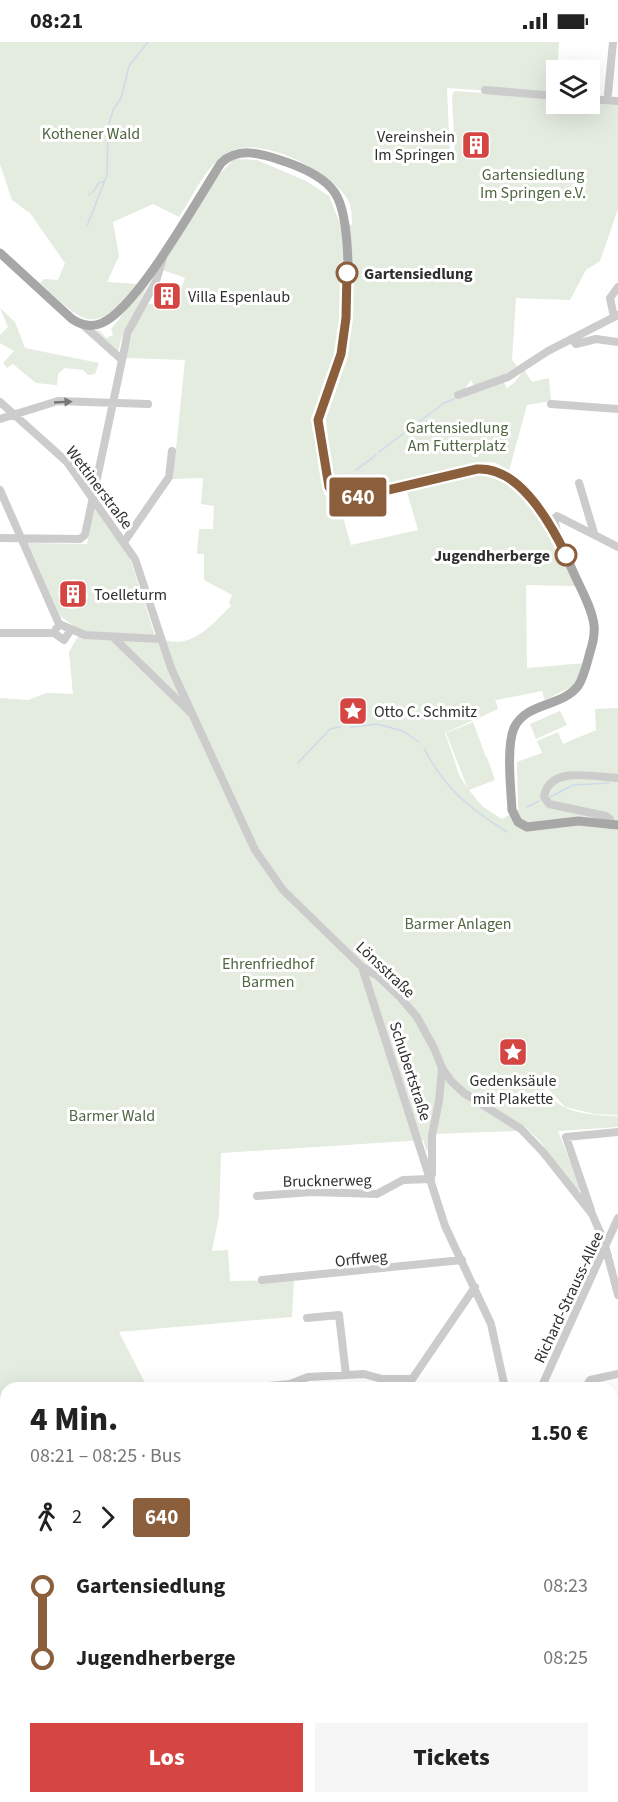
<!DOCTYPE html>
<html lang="de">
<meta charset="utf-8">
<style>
:root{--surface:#fff;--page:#f6f6f6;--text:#222;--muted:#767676;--accent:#d54542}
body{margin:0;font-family:"Source Sans 3",sans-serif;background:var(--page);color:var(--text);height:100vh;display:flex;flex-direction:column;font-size:22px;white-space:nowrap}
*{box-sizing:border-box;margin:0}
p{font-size:20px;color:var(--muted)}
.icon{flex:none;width:33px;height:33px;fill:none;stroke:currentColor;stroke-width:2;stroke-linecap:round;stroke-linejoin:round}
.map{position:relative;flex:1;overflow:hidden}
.side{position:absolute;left:0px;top:1340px;width:618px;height:422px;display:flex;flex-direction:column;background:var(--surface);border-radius:18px 18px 0 0;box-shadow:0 6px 24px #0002}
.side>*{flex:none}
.badge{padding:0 12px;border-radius:4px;font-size:21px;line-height:39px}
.tools{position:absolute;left:546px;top:18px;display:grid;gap:12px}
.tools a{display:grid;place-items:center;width:54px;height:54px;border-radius:0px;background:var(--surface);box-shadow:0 6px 24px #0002;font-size:30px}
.map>.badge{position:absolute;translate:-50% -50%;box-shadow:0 0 0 3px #fff}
.legs{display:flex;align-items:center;gap:9px;height:66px;padding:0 30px;font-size:20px}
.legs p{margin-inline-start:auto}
.summary{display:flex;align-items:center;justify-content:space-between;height:102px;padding:0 30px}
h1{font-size:33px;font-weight:800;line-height:45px}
.action{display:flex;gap:12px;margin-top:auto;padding:12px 30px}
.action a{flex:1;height:69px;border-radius:0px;background:var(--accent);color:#fff;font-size:24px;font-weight:800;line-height:69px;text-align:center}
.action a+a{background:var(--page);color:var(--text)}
ul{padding:0 30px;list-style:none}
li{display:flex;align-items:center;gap:21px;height:72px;font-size:22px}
li i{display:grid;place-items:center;width:9px;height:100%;margin:0 8px;background:currentColor}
li i::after{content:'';width:15px;height:15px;margin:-8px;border:4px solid;border-radius:50%;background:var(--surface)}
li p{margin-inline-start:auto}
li:first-child i{background:linear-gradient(#0000 50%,currentColor 0)}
li:last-child i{background:linear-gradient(currentColor 50%,#0000 0)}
.status{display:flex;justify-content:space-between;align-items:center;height:42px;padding:0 30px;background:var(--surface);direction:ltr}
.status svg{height:16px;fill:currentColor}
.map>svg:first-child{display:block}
.green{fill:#e4ebdf;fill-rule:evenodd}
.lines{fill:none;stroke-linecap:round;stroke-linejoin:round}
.stream{stroke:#cddbe9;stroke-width:1.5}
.minor{stroke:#ccc;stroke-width:8}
.major{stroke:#a7a7a7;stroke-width:9}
.oneway{fill:#767676}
.line-1-casing{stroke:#fff;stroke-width:14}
.line-1{stroke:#8b5e3c;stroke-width:9}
.stop-1-dot{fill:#fff;stroke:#8b5e3c;stroke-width:3}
.labels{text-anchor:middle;stroke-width:6;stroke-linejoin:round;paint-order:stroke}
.park-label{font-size:16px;fill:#4f6741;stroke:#fff}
.poi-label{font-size:16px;fill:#2f2f2f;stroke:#fff;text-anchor:start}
.stop-label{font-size:16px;font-weight:bold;fill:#2f2f2f;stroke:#fff;text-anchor:start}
.street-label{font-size:16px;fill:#2f2f2f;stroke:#fff}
</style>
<div class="status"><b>08:21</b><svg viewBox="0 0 49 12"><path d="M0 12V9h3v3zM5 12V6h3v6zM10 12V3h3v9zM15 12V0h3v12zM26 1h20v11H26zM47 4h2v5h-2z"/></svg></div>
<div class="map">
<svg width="618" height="1760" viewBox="0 0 618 1760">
<rect width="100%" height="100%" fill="#fff"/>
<path class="green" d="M0 0H559L556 53 447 46 450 115 453 118 455 115 452 54 454 49 556 56V62H590V59L618 61V167L600 219 586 228 570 258 516 256 512 318 517 324 500 335 474 344 471 338 461 352 503 339 507 346 515 340 524 328 532 340 549 336 551 359 527 363 509 429 496 421 489 420 360 450 351 432 344 437 337 438 340 450 334 445 331 435 326 377 348 314 314 378 324 452 340 465 351 503 418 488 407 450C428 443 467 427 488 430 524 435 562 515 576 544L526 543 527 626 585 621 573 644 545 658 542 649 496 658 494 653 498 667 445 691 460 735 468 747 446 691 473 680 486 715 483 716 487 715 495 738 469 748 482 764 502 777 518 768 517 720 542 711 537 699 558 690 563 702 596 688 595 667 618 666V1073L595 1072 565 1065 538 1036C553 1071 584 1073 618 1074V1085L558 1089 581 1147 577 1149 539 1098 524 1084 516 1089 431 1092 427 1110 423 1098 221 1111 219 1174 212 1209 228 1208 230 1239 294 1238 292 1275 119 1290 147 1345 6 1346V1755H292L316 1760H0V656L28 658 47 651 73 652 69 610 81 589 60 574 28 501 87 502 95 466 128 510 155 594C189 612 209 585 231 564L229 560 232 553 204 538V512H197L199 487H213L214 464 201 462 203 436 173 437 185 318 126 316 134 286 148 262 175 263 185 236 163 228 167 215 214 138 234 117 257 118 306 139 329 154 339 179 352 183C352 177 352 166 349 160 335 131 264 95 233 108 208 118 194 153 179 175L153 162 113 180 119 214 107 240 137 242C94 296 85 282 40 241L44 237 58 238 65 221 30 171 12 158 0 122ZM74 537 86 543 88 555 81 565 71 567 62 562 58 551 63 541Z
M152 235 121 298 118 311 93 288 100 289 106 296 113 293 111 287Z
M0 266 15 280 25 306 99 321 95 332 88 333 83 328 65 326 58 332 57 343 36 341 13 322 7 326 3 321 14 309 0 301V293L8 285Z
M560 669 567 683 536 697 530 682Z"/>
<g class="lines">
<path class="stream" d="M93 150 99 141 105 139
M89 153 91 151
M87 184 107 133 108 85 113 68 121 56 129 24 148 0
M379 410 444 361 454 357
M356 428 376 413
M351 685 377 682 403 689 419 700
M424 706C444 746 469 766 507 790
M298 721 330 687 340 685
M550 755 573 743 609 741
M527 765 539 759
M0 1543 6 1548
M281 1755 295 1760"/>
<path class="minor" d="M485 48 556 54
M608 52 613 0
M590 57 618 59
M614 275 610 256 618 245
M83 283 121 317
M571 297 576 302 596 297 618 300
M458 353 508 335 548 309 618 273
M0 360 67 420 135 517 171 626 255 808 283 848 362 925 378 934 399 954 417 975 434 1006 442 1026 451 1039 464 1051 521 1087 543 1110 592 1172 604 1199 618 1253
M551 362 618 367
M0 377 58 359 148 362
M579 441 594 491
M0 448 59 582
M558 494 554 477 557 474 618 505
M0 496 80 497 85 493 128 290 156 239 163 216
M124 500 169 435 172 409
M59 582 85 593 160 597
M56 587 54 591 64 598 70 589
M0 591H54
M115 597 191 671
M610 783V777L606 774 549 762 544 755C549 723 594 735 618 736
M362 925 445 1184 491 1282 505 1346
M432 1132V1093L439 1059 442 1026
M257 1154 312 1150 377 1152 403 1138 431 1137
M591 1168 566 1095 618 1090
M262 1238 462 1218
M307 1276 339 1273 346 1333
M246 1346 290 1342 308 1335 364 1332 382 1337H412
M406 1346 475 1245
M541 1346 618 1176
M585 1346 590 1338 618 1332
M612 1518 617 1527 612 1545
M0 1648 6 1652
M612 1738 616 1730
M169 1755 182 1760
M445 1755 458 1760
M590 1755V1760
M479 1760 481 1755"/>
<path class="major" d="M0 211 72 277C81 283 91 286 102 281 138 265 197 158 221 121 238 105 259 111 280 118 299 124 324 134 335 151 353 178 350 280 341 313 335 334 320 356 318 378 316 399 325 425 329 445L336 453 354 456 477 427C525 423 560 500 576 536 583 551 592 567 594 583 595 592 593 601 590 610 587 621 584 635 578 644 562 665 526 660 514 686 506 705 511 747 512 768L518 780 527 785 578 779 618 783"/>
</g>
<defs><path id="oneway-solid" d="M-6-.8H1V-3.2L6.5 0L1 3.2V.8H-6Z" transform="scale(1.5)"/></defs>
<use class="oneway" href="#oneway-solid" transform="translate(63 360) rotate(-3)"/>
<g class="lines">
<g class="line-1-casing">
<path id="line-1" d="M347 231 346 276 341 312 318 378 329 445C335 455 343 457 354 456L477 427C519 424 550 480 566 513"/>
</g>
<use href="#line-1" class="line-1"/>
</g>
<defs>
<g id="building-square" transform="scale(1.5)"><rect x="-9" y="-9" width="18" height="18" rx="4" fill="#d54542" stroke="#fff"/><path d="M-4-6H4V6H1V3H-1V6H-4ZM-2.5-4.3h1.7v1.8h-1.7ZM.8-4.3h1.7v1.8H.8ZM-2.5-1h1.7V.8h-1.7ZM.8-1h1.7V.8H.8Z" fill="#fff"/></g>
<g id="sight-square" transform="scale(1.5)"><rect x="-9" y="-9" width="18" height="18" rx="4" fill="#d54542" stroke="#fff"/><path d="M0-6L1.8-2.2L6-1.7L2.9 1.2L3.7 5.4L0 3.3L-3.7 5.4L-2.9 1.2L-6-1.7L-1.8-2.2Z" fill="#fff"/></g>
</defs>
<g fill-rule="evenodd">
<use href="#building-square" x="476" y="103"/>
<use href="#building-square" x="167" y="254"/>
<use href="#building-square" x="73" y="552"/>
<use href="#sight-square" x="353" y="669"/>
<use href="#sight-square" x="513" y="1010"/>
</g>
<g class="stop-1-dot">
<circle cx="347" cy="231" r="10"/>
<circle cx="566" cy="513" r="10"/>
</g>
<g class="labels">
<g class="park-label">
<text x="91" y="97">Kothener Wald</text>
<text x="533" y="138">Gartensiedlung<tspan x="533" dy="18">Im Springen e.V.</tspan></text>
<text x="457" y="391">Gartensiedlung<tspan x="457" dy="18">Am Futterplatz</tspan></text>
<text x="458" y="887">Barmer Anlagen</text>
<text x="268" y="927">Ehrenfriedhof<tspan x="268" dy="18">Barmen</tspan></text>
<text x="112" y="1079">Barmer Wald</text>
</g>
<g class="poi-label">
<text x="455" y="100" text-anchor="end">Vereinshein<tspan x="455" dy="18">Im Springen</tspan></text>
<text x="188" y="260">Villa Espenlaub</text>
<text x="94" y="558">Toelleturm</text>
<text x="374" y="675">Otto C. Schmitz</text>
<text x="513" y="1044" text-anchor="middle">Gedenksäule<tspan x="513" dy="18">mit Plakette</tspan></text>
</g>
<g class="stop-label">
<text x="364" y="237">Gartensiedlung</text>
<text x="550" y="519" text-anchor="end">Jugendherberge</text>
</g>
<g class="street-label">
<text transform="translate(100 445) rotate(53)" y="6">Wettinerstraße</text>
<text transform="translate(386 927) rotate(43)" y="6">Lönsstraße</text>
<text transform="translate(411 1029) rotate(72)" y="6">Schubertstraße</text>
<text transform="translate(327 1138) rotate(-1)" y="6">Brucknerweg</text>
<text transform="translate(361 1216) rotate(-6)" y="6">Orffweg</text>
<text transform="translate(568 1255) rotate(-65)" y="6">Richard-Strauss-Allee</text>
</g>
</g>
</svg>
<div class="tools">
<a><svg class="icon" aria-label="layers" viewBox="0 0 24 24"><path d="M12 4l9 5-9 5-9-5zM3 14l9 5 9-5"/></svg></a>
</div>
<b class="badge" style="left:358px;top:455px;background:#8b5e3c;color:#fff">640</b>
<section class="side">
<div class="summary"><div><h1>4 Min.</h1><p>08:21 – 08:25 · Bus</p></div><b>1.50 €</b></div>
<div class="legs"><svg class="icon" aria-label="walk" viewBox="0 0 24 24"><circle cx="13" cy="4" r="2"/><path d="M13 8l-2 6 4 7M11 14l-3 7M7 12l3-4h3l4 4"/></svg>2<svg class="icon" aria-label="forward" viewBox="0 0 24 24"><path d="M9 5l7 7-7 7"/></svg><b class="badge" style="background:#8b5e3c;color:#fff">640</b></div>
<ul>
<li><i style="color:#8b5e3c"></i><b>Gartensiedlung</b><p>08:23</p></li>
<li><i style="color:#8b5e3c"></i><b>Jugendherberge</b><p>08:25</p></li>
</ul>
<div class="action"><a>Los</a><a>Tickets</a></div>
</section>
</div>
